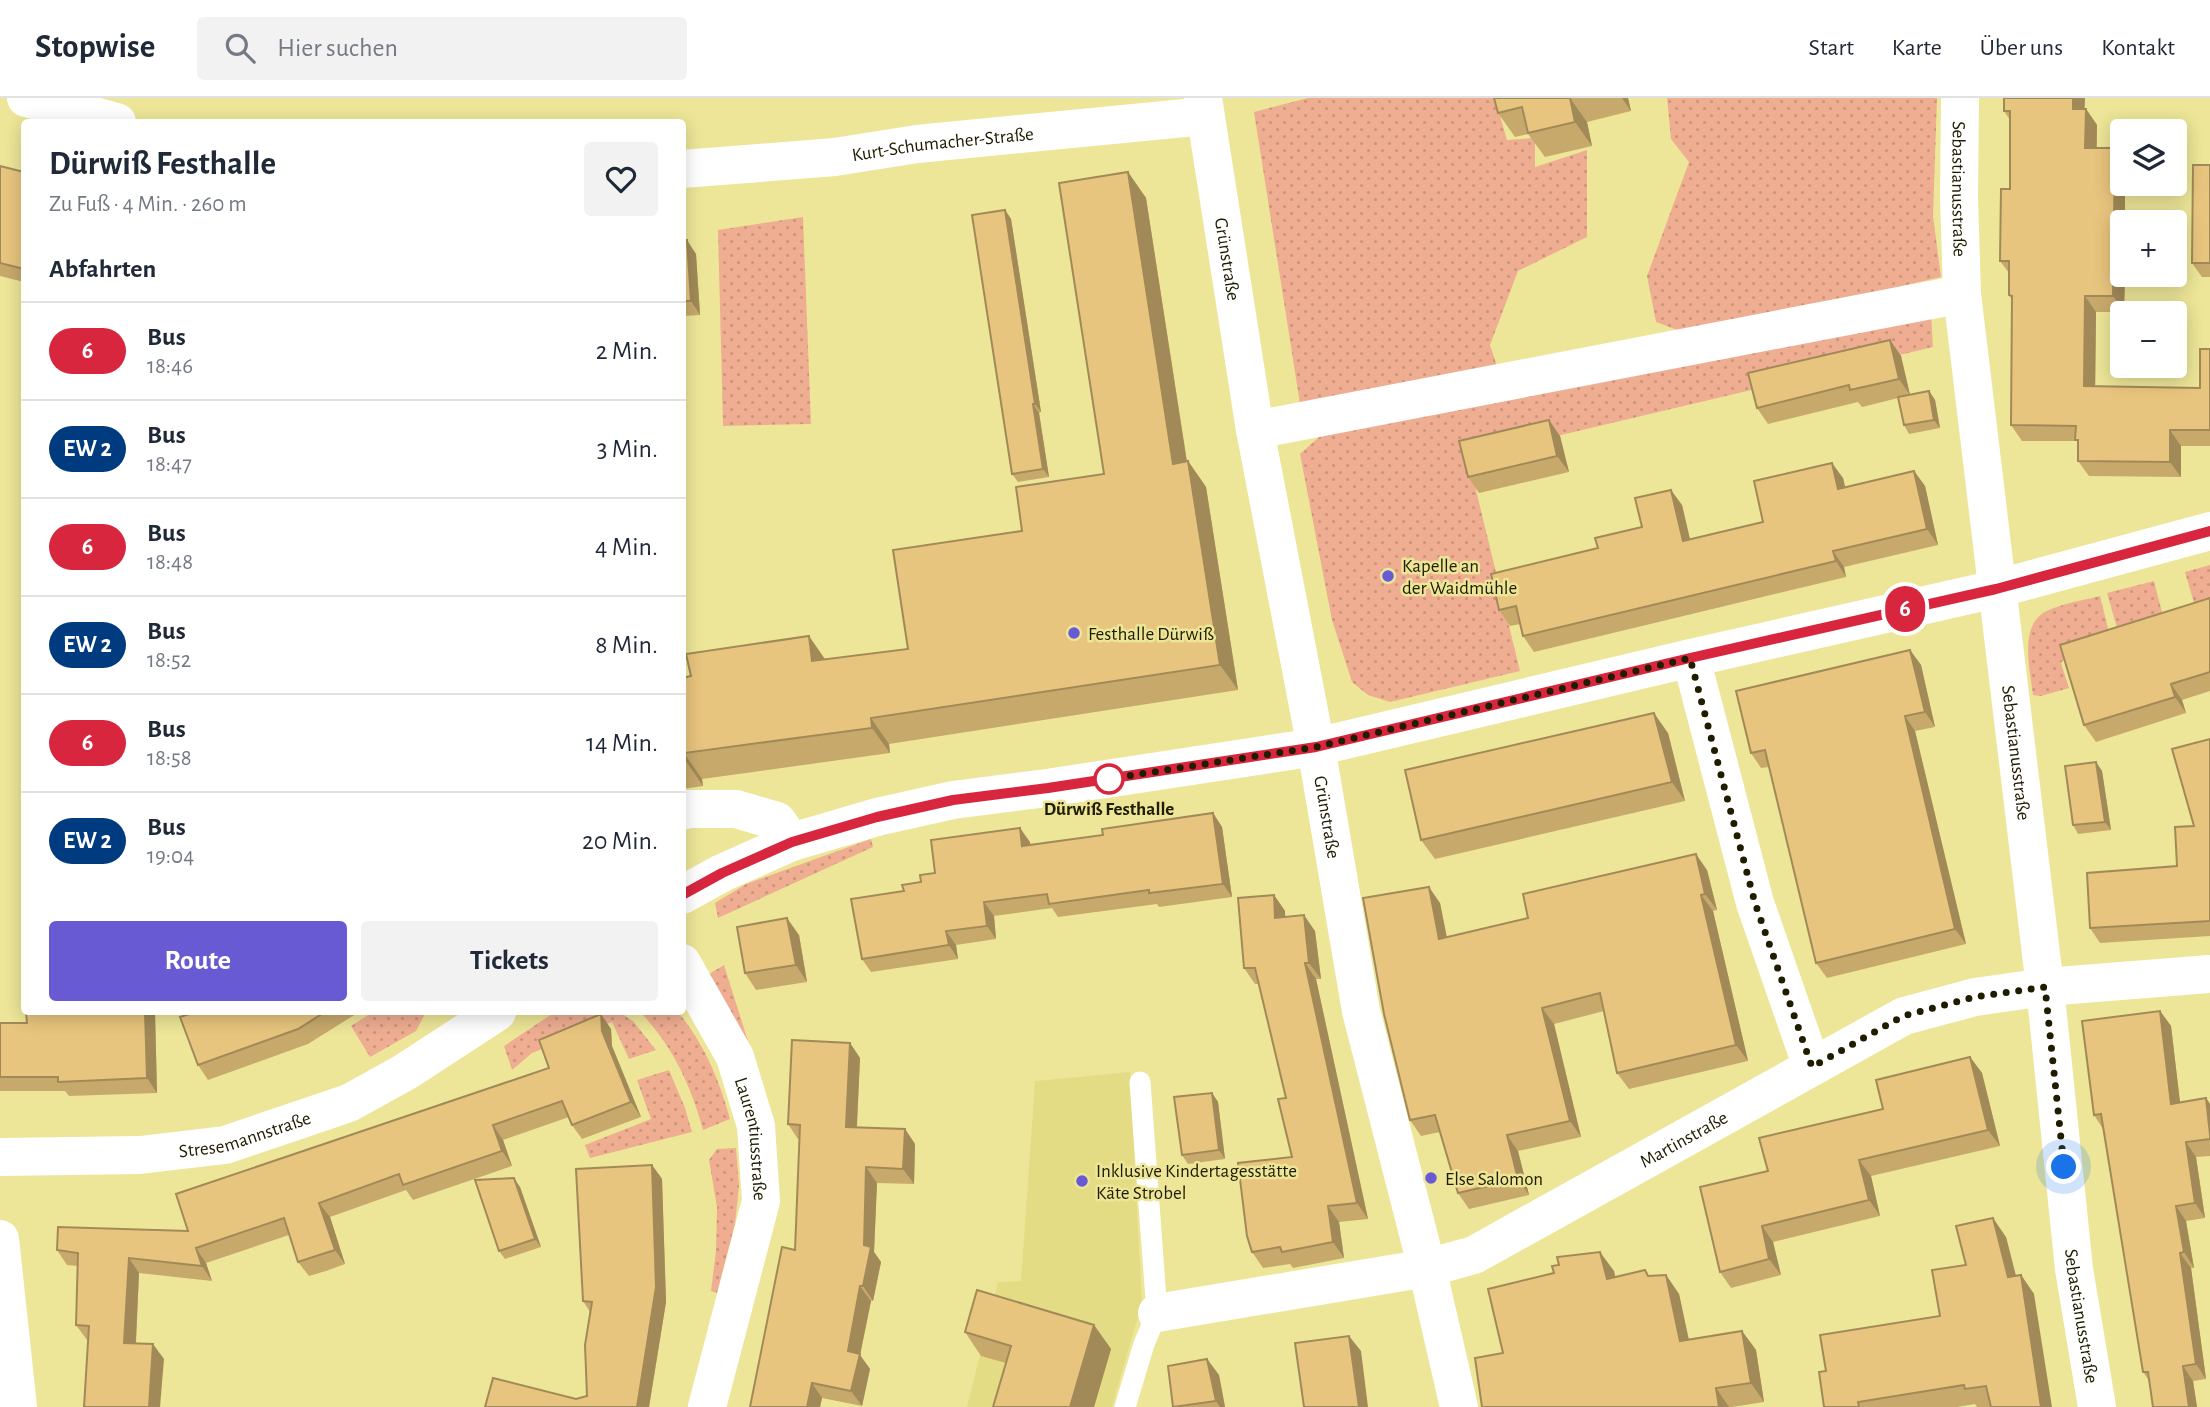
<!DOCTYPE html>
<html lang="de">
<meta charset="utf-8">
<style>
:root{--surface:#fff;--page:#f2f2f3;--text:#1f2937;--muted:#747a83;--line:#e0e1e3;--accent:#685ad3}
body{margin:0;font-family:"Alegreya Sans",sans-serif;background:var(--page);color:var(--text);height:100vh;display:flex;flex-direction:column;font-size:26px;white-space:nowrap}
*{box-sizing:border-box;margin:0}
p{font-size:23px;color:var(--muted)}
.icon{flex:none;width:38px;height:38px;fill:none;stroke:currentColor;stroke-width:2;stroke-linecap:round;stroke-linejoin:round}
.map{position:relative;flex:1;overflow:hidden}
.sheet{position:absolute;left:21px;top:21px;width:665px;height:896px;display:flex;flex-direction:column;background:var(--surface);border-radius:7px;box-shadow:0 4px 18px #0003}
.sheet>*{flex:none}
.badge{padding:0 14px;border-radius:23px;font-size:24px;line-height:46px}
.controls{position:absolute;left:2110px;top:21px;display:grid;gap:14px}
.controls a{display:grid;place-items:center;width:77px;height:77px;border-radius:7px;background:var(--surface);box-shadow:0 4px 18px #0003;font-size:35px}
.you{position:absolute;width:35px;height:35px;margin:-18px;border:5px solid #fff;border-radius:50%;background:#1a73e8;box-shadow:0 0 0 10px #1a73e833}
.map>.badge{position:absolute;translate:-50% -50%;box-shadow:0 0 0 4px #fff}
h2{padding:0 28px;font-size:26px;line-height:63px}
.round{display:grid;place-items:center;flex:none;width:74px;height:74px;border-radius:7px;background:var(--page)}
.head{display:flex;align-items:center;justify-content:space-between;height:119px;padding:0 28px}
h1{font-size:33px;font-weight:700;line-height:52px}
.cta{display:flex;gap:14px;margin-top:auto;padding:14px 28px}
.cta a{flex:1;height:80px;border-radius:7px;background:var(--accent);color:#fff;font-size:28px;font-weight:700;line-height:80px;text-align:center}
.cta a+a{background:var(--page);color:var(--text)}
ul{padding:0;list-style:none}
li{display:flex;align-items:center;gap:21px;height:98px;padding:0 28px;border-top:2px solid var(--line)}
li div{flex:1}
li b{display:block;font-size:26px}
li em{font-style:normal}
li .badge{min-width:77px;font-weight:700;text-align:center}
header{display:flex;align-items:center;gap:42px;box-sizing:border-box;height:98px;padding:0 35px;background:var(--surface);border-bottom:2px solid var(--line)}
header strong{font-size:33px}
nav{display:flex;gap:38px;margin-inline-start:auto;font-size:24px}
.search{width:490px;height:63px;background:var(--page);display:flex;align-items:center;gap:18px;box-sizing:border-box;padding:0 24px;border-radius:7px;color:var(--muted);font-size:26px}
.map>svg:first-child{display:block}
.built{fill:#e4dc85}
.grass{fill:url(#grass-dots)}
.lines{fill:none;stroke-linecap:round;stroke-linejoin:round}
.service{stroke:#fff;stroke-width:21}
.minor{stroke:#fff;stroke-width:38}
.wall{fill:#c8a96c}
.shaded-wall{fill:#a28a58}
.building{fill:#e8c57e;stroke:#a28a58;stroke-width:2}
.line-casing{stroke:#fff;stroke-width:16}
.line{stroke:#d7263d;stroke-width:10}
.walk{stroke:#1f1c00;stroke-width:7;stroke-dasharray:0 12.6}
.poi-dot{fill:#685ad3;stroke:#ede698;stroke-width:2.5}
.stop-dot{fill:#fff;stroke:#d7263d;stroke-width:3.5}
.labels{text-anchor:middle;stroke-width:5;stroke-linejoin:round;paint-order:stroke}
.street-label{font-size:19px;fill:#1f1c00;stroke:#ede698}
.poi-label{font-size:19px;fill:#1f1c00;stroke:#ede698;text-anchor:start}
.stop-label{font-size:19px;font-weight:bold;fill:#1f1c00;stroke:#ede698}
</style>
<header>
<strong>Stopwise</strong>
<div class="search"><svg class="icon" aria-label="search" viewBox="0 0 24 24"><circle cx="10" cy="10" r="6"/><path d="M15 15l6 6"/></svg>Hier suchen</div>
<nav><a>Start</a><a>Karte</a><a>Über uns</a><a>Kontakt</a></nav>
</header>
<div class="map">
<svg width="2210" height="1309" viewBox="0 0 2210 1309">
<defs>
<pattern id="grass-dots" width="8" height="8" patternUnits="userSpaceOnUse" patternTransform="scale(1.75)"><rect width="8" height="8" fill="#efae92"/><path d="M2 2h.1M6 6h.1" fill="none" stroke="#cc957c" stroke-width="1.8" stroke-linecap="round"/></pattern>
</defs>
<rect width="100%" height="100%" fill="#ede698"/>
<path class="built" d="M1130 974 1142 1205 1112 1309H967L998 1184 1021 1183 1035 983Z"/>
<path class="grass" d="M1308 0H1495L1507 42 1535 40V69L1587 52V139L1518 173 1490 247 1499 274 1301 312 1254 14Z
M1667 0H1937L1933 118 1941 179 1691 237 1656 224 1647 178 1689 64 1671 41Z
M803 119 811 326 723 328 718 132Z
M1931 215 1933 249 1468 359 1520 573 1390 604 1368 597 1352 584 1332 522 1300 356 1327 332Z
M2210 467V505L2196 512 2185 474Z
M2154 483 2164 522 2117 530 2107 495Z
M2100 498 2111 542 2071 553 2061 565 2069 590 2041 598 2033 597C2030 570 2017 523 2051 511 2066 505 2084 502 2100 498Z
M871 741 873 749 718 820 715 805 746 786Z
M724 867 748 943 704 879Z
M373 914H426L416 933 370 959 351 928Z
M555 914H619L633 923 656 952 629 961 612 924 532 955 512 972 504 948Z
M645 914H678C704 945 719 981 730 1021L703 1032C691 988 673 949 642 916Z
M669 972 685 1010 692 1034 590 1060 585 1047 651 1021 637 982Z
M736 1050 739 1087 735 1126 717 1195 711 1193 716 1153 717 1109 709 1062 717 1051Z"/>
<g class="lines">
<path class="service" d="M1125 1309 1144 1246 1157 1215 1140 984"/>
<g class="minor">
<path d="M26 0 117 24"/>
<path id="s1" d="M1203 0 1255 332 1316 649 1361 913 1427 1170 1459 1309"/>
<path id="s2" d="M1960 0 1959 99 1962 196 2045 889 2074 1171 2097 1309"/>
<path id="s3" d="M682 71 835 59 917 46 1205 18"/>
<path d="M1255 332 1962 196"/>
<path d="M1691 560 1755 805 1812 969"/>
<path d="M682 713 689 711H736L777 723 792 744"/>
<path d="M682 797 722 775 792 744 877 719 953 702 1047 690 1316 649 1691 560 1996 491 2210 433"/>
<path id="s4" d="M682 865 735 959 756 1028 761 1103 707 1309"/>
<path id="s5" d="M0 1059 140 1057 225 1047 349 1005 405 974 497 914"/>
<path d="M0 1141 18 1309"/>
<path id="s6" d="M1157 1215 1427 1170 1474 1157 1904 918 1975 899 2045 889 2210 876"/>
</g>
</g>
<path class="wall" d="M1494 0H1628L1631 13 1587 24 1592 48 1545 59 1528 36 1515 39 1498 15Z
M2004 0H2085L2084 11H2086L2097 27V50L2123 86H2125L2123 177H2125L2124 214H2096L2095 288 2200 290 2210 251V348H2181V379L2089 378 2078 363V345L2077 343H2022L2011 327 2012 201 2009 197V175L2000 163 2010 91V22L2004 13Z
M2210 67V179H2202L2192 165Z
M0 68 24 74V184L0 178Z
M1128 74 1146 100 1187 363H1188L1206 389 1238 592 889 646 890 655 702 681 703 688 682 691V580L908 551 1022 433 1104 376Z
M1005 112 1011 121 1041 314 1039 315 1049 379 1018 384 1012 376Z
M682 142 696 156 700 217 682 218Z
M1890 242 1901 258 1910 297 1929 293 1935 302 1940 330 1909 336 1904 327 1898 300 1862 309 1858 304 1768 326 1757 310Z
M1549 322 1560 338 1569 374 1479 395 1468 379Z
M1914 373 1925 388 1938 447 1844 469 1846 479 1534 554 1523 538 1520 526 1510 528 1499 512 1598 450 1642 429 1682 407 1690 441 1763 424 1843 380 1845 389Z
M2210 500V593L2182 602 2186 615 2096 644 2084 627Z
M1910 552 1921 567 1935 629 1915 633 1966 846 1827 880 1816 865 1769 669 1761 670 1751 655Z
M1668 635 1685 703 1435 761 1421 742Z
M2210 641V838L2100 845 2090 830 2177 768 2194 728Z
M2096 664 2102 673 2111 732 2078 736 2073 727Z
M1213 715 1222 729 1232 799 1159 809 1157 806 1058 819 1052 810 994 818 996 841 956 847 958 861 871 874 862 861 904 793 921 784 935 775 1030 744V747L1103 737Z
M1707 772 1717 812 1713 813 1748 963 1629 991 1617 975 1604 913 1554 926 1581 1039 1518 1053 1529 1097 1469 1111 1458 1095 1440 1034 1421 1038 1410 1022 1440 805 1447 839 1528 820Z
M1274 797 1285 813V819L1315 833 1321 881H1316L1368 1121 1339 1124 1344 1160 1293 1170 1290 1166 1263 1170 1252 1154 1292 1059 1286 1000 1259 886H1255L1244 870Z
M799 837 807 884 756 892 745 875Z
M2160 913 2171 928 2180 1005 2206 1000 2210 1006V1058L2196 1059 2205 1120 2186 1123 2194 1170H2191L2206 1281 2193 1283 2197 1309H2153L2150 1284 2143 1274 2103 1031 2094 1017Z
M155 914 157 995 69 998 65 993H0V925H27Z
M196 914H359L308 946 208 982 198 967Z
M611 931 612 948 641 1019 582 1041 572 1027 569 1019 503 1042 512 1068 413 1102 406 1092 330 1119 345 1166 326 1173 309 1178 298 1164 289 1137 206 1165 212 1183 139 1175 136 1246 164 1261 87 1242 76 1227 78 1168 67 1167 57 1152 188 1133 549 970Z
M850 945 860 960 857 1029 905 1031 915 1046 914 1086 877 1085 874 1154 881 1164 873 1203H871L860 1257 870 1271 862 1308 822 1300 820 1309H750L795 1152 800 1041H798L788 1026Z
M1970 959 1982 975 2000 1048 1871 1078 1880 1118 1773 1144 1781 1177 1731 1190 1720 1174 1768 1073 1883 1011Z
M1212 995 1218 1004 1225 1061 1188 1066 1182 1057Z
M652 1067 662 1081 666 1204 649 1309 576 1301 587 1298 590 1214 583 1203Z
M520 1089 541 1149 505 1161 499 1153Z
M2006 1139 2016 1178 2021 1177 2034 1196 1991 1309H1977L1975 1306 1957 1309H1824L1826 1273 1940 1218 1966 1167Z
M1614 1173 1615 1179 1666 1177 1679 1196 1689 1242 1742 1233 1756 1252 1764 1304 1732 1309H1482L1503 1255 1554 1175Z
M1094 1227 1111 1251 1094 1309H993L1006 1265 981 1258 965 1234Z
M1207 1261 1219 1277 1225 1309H1173Z"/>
<path class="shaded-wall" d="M1570 0 1587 24 1592 48 1575 24Z
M1622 0H1628L1631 13Z
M2073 0H2085L2084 27 2073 11Z
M2086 11 2097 27 2096 66 2085 50Z
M2115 50 2123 62V86H2125V124H2123V177H2125L2124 214 2113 198Z
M1128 74 1146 100 1191 391 1173 366Z
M1005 112 1011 121 1041 314 1035 306Z
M687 142 696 156 700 217 691 203Z
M2085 198 2096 214 2095 304 2084 288Z
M1890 242 1901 258 1910 297 1899 281Z
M1929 293 1935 302 1940 330 1934 322Z
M1033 306 1039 315 1049 379 1043 371Z
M1549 322 1560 338 1569 374 1557 358Z
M2170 332 2181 348V379L2170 364Z
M1188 363 1206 389 1238 592 1220 567Z
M1832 365 1843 380 1849 406 1838 391Z
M1914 373 1925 388 1938 447 1927 431Z
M1671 392 1682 407 1694 459 1683 443Z
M1833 453 1844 469 1846 479 1836 463Z
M809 538 827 564 812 563Z
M1910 552 1921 567 1935 629 1925 614Z
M2171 586 2182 602 2186 615 2175 599Z
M1654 615 1668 635 1685 703 1672 684Z
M1905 618 1915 633 1966 846 1955 831Z
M871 620 889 646 890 655 872 630Z
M684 655 702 681 703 688 685 662Z
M2096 664 2102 673 2111 732 2105 724Z
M1213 715 1222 729 1232 799 1223 786Z
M1020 730 1030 744 1032 762 1022 748Z
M1696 756 1707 772 1717 812 1705 796Z
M1429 789 1440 805 1450 857 1439 841Z
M1274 797 1285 813 1286 836 1275 820Z
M1701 797 1713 813 1748 963 1736 947Z
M984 804 994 818 996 841 987 828Z
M1304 817 1315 833 1321 881 1309 865Z
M787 820 799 837 807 884 796 867Z
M946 833 956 847 958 861 949 847Z
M1305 865 1316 881 1368 1121 1357 1105Z
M1542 910 1554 926 1581 1039 1570 1023Z
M2160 913 2171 928 2182 1021 2171 1006Z
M145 914H155L157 995 147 980Z
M601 916 611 931 612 948 641 1019 631 1004 602 933Z
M850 945 860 960 856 1044 846 1029Z
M1970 959 1982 975 2000 1048 1988 1032Z
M1212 995 1218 1004 1225 1061 1219 1052Z
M2206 1000 2210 1006V1037Z
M493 1027 503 1042 512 1068 502 1053Z
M905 1031 915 1046 914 1086 903 1071Z
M1507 1037 1518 1053 1529 1097 1518 1081Z
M2186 1044 2196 1059 2205 1120 2195 1105Z
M1859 1062 1871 1078 1880 1118 1869 1102Z
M652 1067 662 1081 666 1204 649 1309H637Z
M866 1069 877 1085 874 1154 881 1164 873 1203 863 1188Z
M514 1080 520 1089 541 1149 535 1141Z
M319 1105 330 1119 345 1166 335 1152Z
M1328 1108 1339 1124 1344 1160 1333 1144Z
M2176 1108 2186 1123 2194 1170 2184 1154Z
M1993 1120 2006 1139 2021 1198 2008 1179Z
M1762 1128 1773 1144 1781 1177 1769 1161Z
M196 1150 206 1165 212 1183 202 1168Z
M1600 1154 1614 1173 1620 1200 1607 1181Z
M2180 1155 2191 1170 2206 1281 2196 1266Z
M129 1160 139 1175 135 1260 124 1245Z
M1666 1177 1679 1196 1693 1262 1680 1243Z
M2021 1177 2034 1196 2052 1309H2041Z
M860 1188 871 1203 860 1257 870 1271 862 1308 851 1293 848 1253Z
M1094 1227 1111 1251 1094 1309H1070Z
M1742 1233 1756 1252 1764 1304 1751 1285Z
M1349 1238 1361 1253 1368 1309H1359Z
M153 1246 164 1261 160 1309H149Z
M1207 1261 1219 1277 1225 1309H1220L1216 1303Z
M2183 1268 2193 1283 2197 1309H2189L2188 1306Z
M812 1285 822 1300 820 1309H807Z
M1716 1290 1729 1309H1719Z"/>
<path class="building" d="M1494 0H1570L1575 24 1528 35 1522 9 1498 15Z
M2004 0H2073V11H2086L2085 50H2115L2113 198H2085L2084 288 2200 290V251H2210V332H2170V364L2078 363V342H2075L2076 328 2011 327 2012 198 2009 197V163H2000L2001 91H2010V13H2004Z
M2193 67H2210V165H2192Z
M0 68 24 74V171L0 165Z
M1128 74 1173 366 1188 363 1220 567 871 620 872 630 684 655 685 662 682 663V580L691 578 686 556 809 538 812 563 908 551 893 452 1022 433 1016 389 1104 376 1059 85Z
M1005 112 1035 306H1033L1043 371 1012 376 972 117Z
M682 142H687L691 203H682Z
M1890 242 1899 281 1850 292 1849 287 1757 310 1748 275Z
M1929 293 1934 322 1904 327 1898 299Z
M1549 322 1557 358 1468 379 1459 343Z
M1832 365 1838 391 1914 373 1927 431 1833 453 1836 463 1523 538 1516 508 1499 512 1491 476 1598 450 1595 440 1642 429 1635 400 1671 392 1683 443 1763 424 1754 383Z
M2210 500V574L2171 586 2175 599 2084 627 2060 547Z
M1910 552 1925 614 1905 618 1955 831 1816 865 1765 652 1751 655 1736 593Z
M1654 615 1672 684 1421 742 1405 672Z
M2210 641V823L2090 830 2087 775 2177 768 2175 729 2194 728 2172 651Z
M2096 664 2105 724 2073 727 2065 668Z
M1213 715 1223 786 1149 795V792L1049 806 1047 796 984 804 987 828 946 833 949 847 862 861 851 801 904 793 902 787 921 784 920 777 935 775 931 742 1020 730 1022 748 1103 737 1102 731Z
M1696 756 1705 796 1701 797 1736 947 1617 975 1600 895 1542 910 1570 1023 1507 1037 1518 1081 1458 1095 1435 1017 1410 1022 1384 916 1363 800 1429 789 1439 841 1528 820 1523 796Z
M1274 797 1275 820 1304 817 1309 865H1305L1357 1105 1328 1108 1333 1144 1282 1154 1280 1149 1252 1154 1247 1138 1238 1065 1292 1059 1278 1001 1286 1000 1255 870H1244L1238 800Z
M787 820 796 867 745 875 737 829Z
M22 866H24V898Z
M2160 913 2171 1006 2206 1000 2210 1037V1041L2186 1044 2195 1105 2176 1108 2184 1154 2180 1155 2196 1266 2183 1268 2189 1309H2153L2148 1274H2143L2101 1016 2094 1017 2082 923Z
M26 914H145L147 980 58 984V979H0V925H27Z
M196 914H325L298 931 198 967 180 919Z
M601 916 602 933 631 1004 572 1027 562 1003 493 1027 502 1053 403 1087 399 1076 319 1105 335 1152 316 1158 298 1164 284 1120 196 1150 202 1168 129 1160 124 1245 153 1246 149 1309H84L89 1228 76 1227 78 1155 57 1152 58 1129 188 1133 176 1096 549 970 539 942Z
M792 942 850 945 846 1029 905 1031 903 1071 866 1069 864 1147 871 1149 863 1188H860L848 1253 860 1256 851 1293 812 1285 807 1309H750L782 1149 795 1152 800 1027 788 1026Z
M1970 959 1988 1032 1859 1062 1869 1102 1762 1128 1769 1161 1720 1174 1700 1089 1768 1073 1759 1040 1883 1011 1876 982Z
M1212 995 1219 1052 1182 1057 1174 999Z
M652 1067 656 1189 637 1309H485L493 1280 576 1301 587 1298 585 1247 592 1204 583 1203 576 1071Z
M514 1080 535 1141 499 1153 475 1082Z
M1993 1120 2008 1179 2021 1177 2041 1309H1991L1986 1288 1965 1291 1964 1287 1858 1304 1859 1309H1824L1819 1274 1826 1273 1820 1237 1940 1218 1932 1172 1966 1167 1956 1128Z
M1600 1154 1607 1181 1645 1172 1648 1178 1666 1177 1680 1243 1742 1233 1751 1285 1716 1290 1719 1309H1482L1475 1260 1503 1255 1488 1191 1554 1175 1552 1168 1559 1167 1557 1159Z
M977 1192 1094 1227 1070 1309H993L1011 1248 965 1234Z
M1349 1238 1359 1309H1304L1295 1245Z
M1207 1261 1216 1303 1173 1309 1168 1268Z"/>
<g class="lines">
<g class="line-casing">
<path id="line" d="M682 797 722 775 792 744 877 719 953 702 1048 690 1316 649 1690 560 1996 491 2210 433"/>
</g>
<use href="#line" class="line"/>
<path class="walk" d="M1109 681 1101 682 1316 649 1690 560 1755 805 1812 969 1903 918 1975 899 2045 889 2064 1069"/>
</g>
<g class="poi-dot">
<circle cx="1388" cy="478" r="7"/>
<circle cx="1074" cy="535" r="7"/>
<circle cx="1431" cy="1080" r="7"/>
<circle cx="1082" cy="1083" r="7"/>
</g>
<circle class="stop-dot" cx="1109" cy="681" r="14"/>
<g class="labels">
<g class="street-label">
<text dy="7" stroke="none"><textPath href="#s3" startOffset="262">Kurt-Schumacher-Straße</textPath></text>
<text dy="7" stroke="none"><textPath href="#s2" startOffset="91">Sebastianusstraße</textPath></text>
<text dy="7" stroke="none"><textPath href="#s1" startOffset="163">Grünstraße</textPath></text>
<text dy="7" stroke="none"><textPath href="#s2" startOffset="658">Sebastianusstraße</textPath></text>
<text dy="7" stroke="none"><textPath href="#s1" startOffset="730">Grünstraße</textPath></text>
<text dy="7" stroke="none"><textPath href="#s5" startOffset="247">Stresemannstraße</textPath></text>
<text dy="7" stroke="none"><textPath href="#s6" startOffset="562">Martinstraße</textPath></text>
<text dy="7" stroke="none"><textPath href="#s4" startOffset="192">Laurentiusstraße</textPath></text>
<text dy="7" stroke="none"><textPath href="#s2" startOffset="1225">Sebastianusstraße</textPath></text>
</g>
<g class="poi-label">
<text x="1402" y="474">Kapelle an<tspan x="1402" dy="22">der Waidmühle</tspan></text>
<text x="1088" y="542">Festhalle Dürwiß</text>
<text x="1096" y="1079">Inklusive Kindertagesstätte<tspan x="1096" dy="22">Käte Strobel</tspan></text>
<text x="1445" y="1087">Else Salomon</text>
</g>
<g class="stop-label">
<text x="1109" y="717">Dürwiß Festhalle</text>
</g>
</g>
</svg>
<div class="controls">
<a><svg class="icon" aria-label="layers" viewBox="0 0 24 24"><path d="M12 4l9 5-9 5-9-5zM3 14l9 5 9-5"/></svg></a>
<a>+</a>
<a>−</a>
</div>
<div class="you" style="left:2064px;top:1069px"></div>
<b class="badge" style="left:1905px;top:511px;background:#d7263d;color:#fff">6</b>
<section class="sheet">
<div class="head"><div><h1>Dürwiß Festhalle</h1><p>Zu Fuß · 4 Min. · 260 m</p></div><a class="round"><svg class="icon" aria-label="heart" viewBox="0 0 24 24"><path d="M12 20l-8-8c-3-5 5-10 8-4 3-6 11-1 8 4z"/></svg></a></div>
<h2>Abfahrten</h2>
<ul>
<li><span class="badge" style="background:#d7263d;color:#fff">6</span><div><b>Bus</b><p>18:46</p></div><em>2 Min.</em></li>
<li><span class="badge" style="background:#003b80;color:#fff">EW 2</span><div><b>Bus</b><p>18:47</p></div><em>3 Min.</em></li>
<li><span class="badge" style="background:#d7263d;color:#fff">6</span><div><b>Bus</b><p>18:48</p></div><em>4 Min.</em></li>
<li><span class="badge" style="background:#003b80;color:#fff">EW 2</span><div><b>Bus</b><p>18:52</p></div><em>8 Min.</em></li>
<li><span class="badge" style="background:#d7263d;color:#fff">6</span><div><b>Bus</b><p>18:58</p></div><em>14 Min.</em></li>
<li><span class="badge" style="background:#003b80;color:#fff">EW 2</span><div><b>Bus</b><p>19:04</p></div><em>20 Min.</em></li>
</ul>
<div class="cta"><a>Route</a><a>Tickets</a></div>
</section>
</div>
